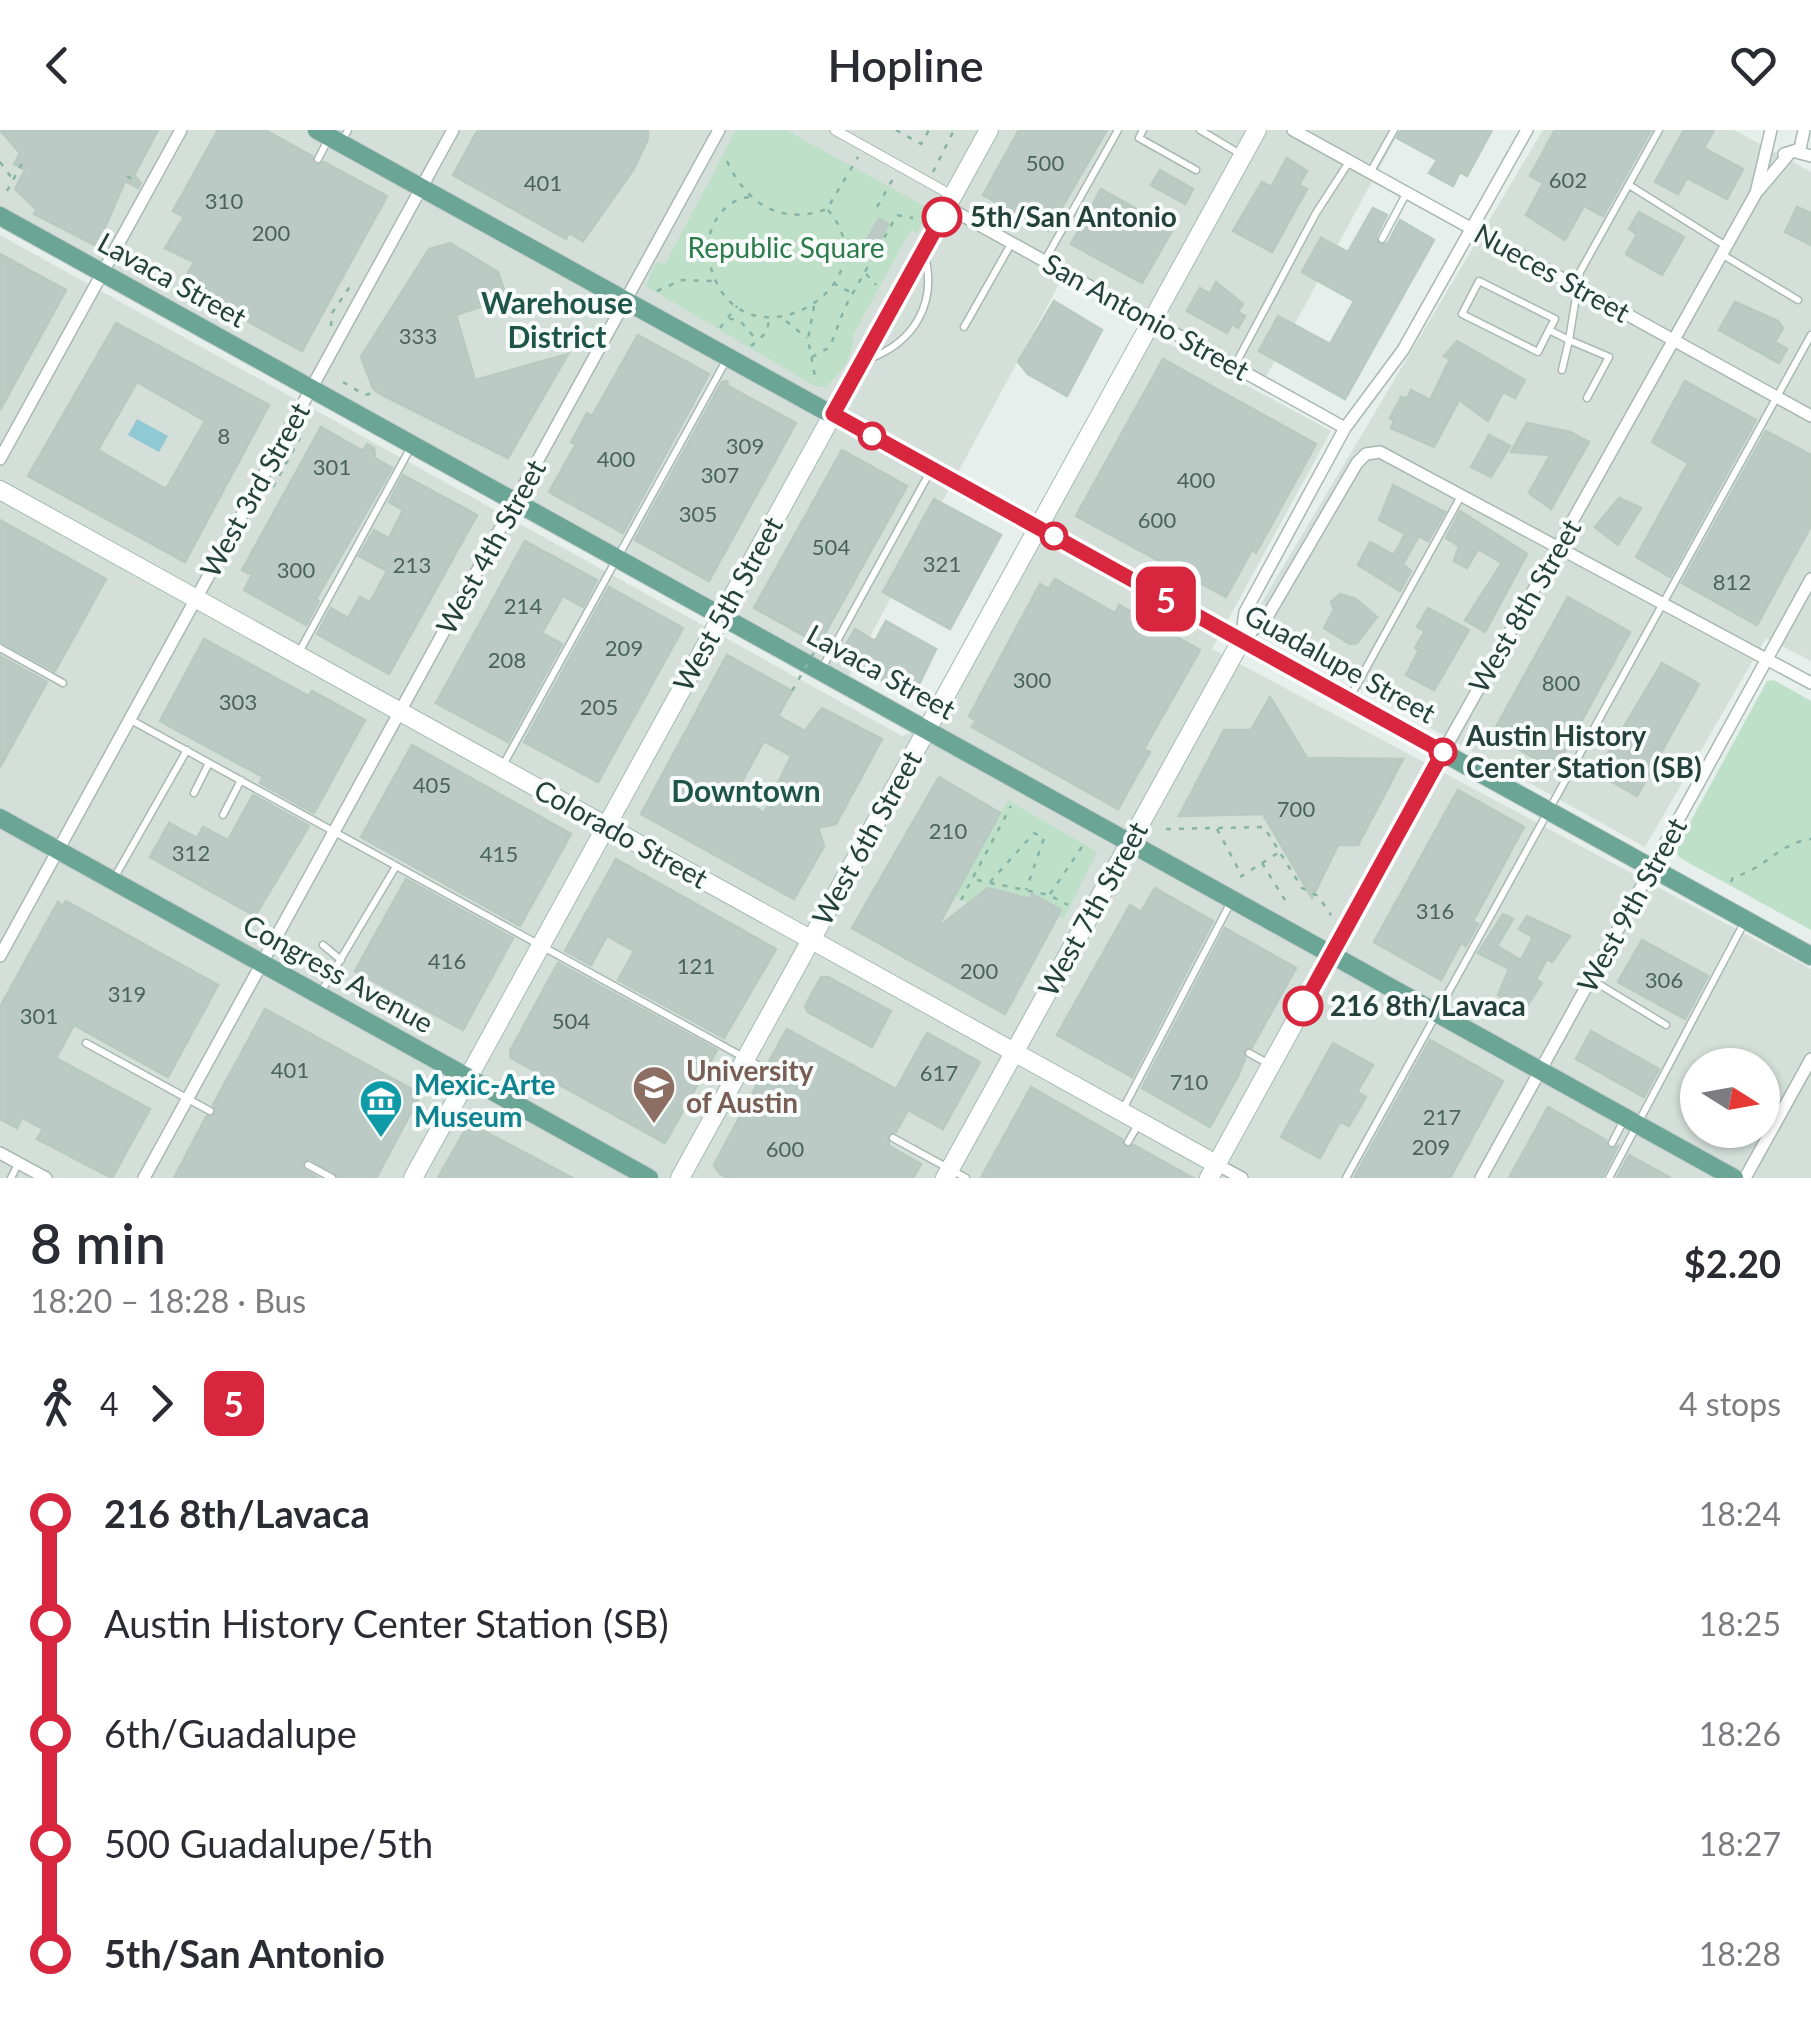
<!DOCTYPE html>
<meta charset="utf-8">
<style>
:root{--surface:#fff;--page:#f7f7f7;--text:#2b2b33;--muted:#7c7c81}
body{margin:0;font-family:Lato,sans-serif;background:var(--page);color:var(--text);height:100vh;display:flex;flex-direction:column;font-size:38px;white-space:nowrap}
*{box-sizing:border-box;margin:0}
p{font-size:32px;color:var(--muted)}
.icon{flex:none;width:55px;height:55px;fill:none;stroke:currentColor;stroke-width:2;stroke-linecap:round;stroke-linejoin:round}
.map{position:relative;height:1048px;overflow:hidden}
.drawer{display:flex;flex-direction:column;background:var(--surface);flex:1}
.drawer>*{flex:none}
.badge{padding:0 20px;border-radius:15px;font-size:35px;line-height:65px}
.needle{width:65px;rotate:101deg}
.tools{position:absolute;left:1680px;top:918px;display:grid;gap:20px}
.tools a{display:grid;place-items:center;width:100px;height:100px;border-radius:50%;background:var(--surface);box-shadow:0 2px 8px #0004;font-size:50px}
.map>.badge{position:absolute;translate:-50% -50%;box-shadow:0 0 0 5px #fff}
.legs{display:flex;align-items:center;gap:15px;height:110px;padding:0 30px;font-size:32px}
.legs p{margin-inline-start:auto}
.head{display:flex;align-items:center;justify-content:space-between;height:170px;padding:0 30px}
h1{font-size:55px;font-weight:600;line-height:75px}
ul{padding:0 30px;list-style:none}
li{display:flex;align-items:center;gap:35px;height:110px;font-size:38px}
li i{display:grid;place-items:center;width:15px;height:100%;margin:0 12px;background:currentColor}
li i::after{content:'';width:25px;height:25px;margin:-12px;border:8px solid;border-radius:50%;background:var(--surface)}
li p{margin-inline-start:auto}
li:first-child i{background:linear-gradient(#0000 50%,currentColor 0)}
li:last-child i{background:linear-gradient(currentColor 50%,#0000 0)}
header{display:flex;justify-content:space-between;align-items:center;height:130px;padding:0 30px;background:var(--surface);font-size:45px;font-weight:600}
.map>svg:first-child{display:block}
.built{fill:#d4dfda;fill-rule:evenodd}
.green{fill:#bfe0c8}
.water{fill:#8ec9d4}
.building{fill:#bbcac4;stroke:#b8c9c2;stroke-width:2.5;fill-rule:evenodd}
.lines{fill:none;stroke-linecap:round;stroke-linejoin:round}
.service-casing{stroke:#a8b8b2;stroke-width:9}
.pedestrian-casing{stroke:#a8b8b2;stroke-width:11}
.minor-casing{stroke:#a8b8b2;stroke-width:14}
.secondary-casing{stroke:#a4bbb3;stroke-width:20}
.primary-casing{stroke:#c2cac8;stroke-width:20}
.path{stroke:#86b3a5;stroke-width:2.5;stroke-dasharray:5 8;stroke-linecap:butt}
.service{stroke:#fff;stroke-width:6}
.pedestrian{stroke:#fff;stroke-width:9}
.minor{stroke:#fff;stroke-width:11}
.secondary{stroke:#fff;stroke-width:18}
.primary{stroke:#6aa596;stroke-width:18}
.path-bridge{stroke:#86b3a5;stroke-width:2.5;stroke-dasharray:5 8;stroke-linecap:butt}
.line-1-casing{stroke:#fff;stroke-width:22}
.line-1{stroke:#d7263d;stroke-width:15}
.stop-1-dot{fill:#fff;stroke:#d7263d;stroke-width:5}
.labels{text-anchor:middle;stroke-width:8;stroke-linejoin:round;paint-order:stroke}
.number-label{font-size:22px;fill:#4a645c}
.stop-label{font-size:28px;font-weight:bold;fill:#24423a;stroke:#f7fbf9;text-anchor:start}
.park-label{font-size:28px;fill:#2d7a4b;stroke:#f7fbf9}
.street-label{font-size:28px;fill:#24423a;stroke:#f7fbf9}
.education-label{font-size:28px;font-weight:bold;fill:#785e54;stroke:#f7fbf9;text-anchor:start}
.culture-label{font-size:28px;font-weight:bold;fill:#0d838f;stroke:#f7fbf9;text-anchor:start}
.neighbourhood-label{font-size:30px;font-weight:bold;fill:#1f5548;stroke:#f7fbf9}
</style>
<header><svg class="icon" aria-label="back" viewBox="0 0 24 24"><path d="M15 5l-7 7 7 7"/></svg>Hopline<svg class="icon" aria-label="heart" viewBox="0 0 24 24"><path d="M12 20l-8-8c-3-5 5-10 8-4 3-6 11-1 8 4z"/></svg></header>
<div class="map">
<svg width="1811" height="1048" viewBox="0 0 1811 1048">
<rect width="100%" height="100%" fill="#e6efeb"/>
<path class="built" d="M0 0H1400L1266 247 1066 141 843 557 0 92Z
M1543 0H1734L1811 42V531L1766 508 1645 717 1264 506 1255 484Z
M0 105 902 606 939 594 1153 205 1331 301 1212 519 1811 839V1048H0ZM1698 935H1762V1000H1698Z"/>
<path class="green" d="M736 0H786L930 79 917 103 911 100 853 205C855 223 840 247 825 257L814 256 646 156 656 132 665 134Z
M1774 550 1811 571V800L1680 728 1675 720 1767 551Z
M1008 670 1097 722 1064 789 1029 769 988 759 968 773 955 766Z"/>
<path class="water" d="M137 289 168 306 159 322 128 305Z"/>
<path class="building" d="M0 0H158L134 45 141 53 138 58 125 51 97 116 34 84 36 79 15 59 25 40 14 34 20 23Z
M218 0H265L312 26 314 35 324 32 387 66 302 221 181 155 194 132 165 118 184 87 173 81Z
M478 0H648V9L633 40 583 111 569 103 566 109 453 45Z
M1019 0H1107L1048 101 983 65Z
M1401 0H1492L1467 46 1460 42 1453 56 1429 43 1437 30 1397 8Z
M1555 0H1651L1603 86 1584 76 1565 110 1526 85 1543 53 1530 46Z
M1684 0H1714L1704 18 1743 39 1727 69 1687 48 1678 64 1655 52Z
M1287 28 1307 41 1299 55 1307 59 1272 122 1233 101 1262 52 1271 57Z
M1160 40 1193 59 1185 74 1151 55Z
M1101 59 1173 99 1142 153 1071 114Z
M1797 77 1811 83V115L1785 102Z
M1373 78 1387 85 1376 107 1380 115 1388 113 1400 90 1434 110 1345 269 1259 221 1278 186 1330 214 1354 171 1302 142 1321 108 1348 122Z
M1639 82 1684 107 1662 145 1626 124 1637 104 1629 99Z
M879 89 888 94 871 127 861 121Z
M450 113 498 142 507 168 456 185 475 250 568 224 508 328 380 264 373 258 361 227 429 119Z
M0 124 66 160 0 280Z
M1216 152 1243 174 1238 182 1245 186 1238 198 1232 194 1227 203 1187 181 1200 158 1210 164Z
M1054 171 1102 200 1067 266 1028 244 1018 232Z
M1735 172 1778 191 1783 198 1775 212 1787 219 1779 233 1719 200Z
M116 193 269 275 185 432 28 346ZM137 252 205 291 166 359 98 320Z
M638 205 709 244 623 403 549 362 576 314 571 312 587 283 592 286Z
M1457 211 1525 250 1515 268 1503 262 1488 291 1459 270 1434 317 1391 298 1394 290 1390 288 1401 267 1407 269 1411 260 1430 270 1450 229 1444 226Z
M1163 229 1316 314 1256 423 1252 420 1226 467 1076 386Z
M727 251 728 256 796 293 709 451 635 410 722 252Z
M1685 251 1756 290 1670 447 1636 427 1688 333 1652 312Z
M1527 293 1570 302 1589 312 1551 379 1529 363 1550 325 1511 322Z
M321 297 363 321 367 314 374 318 375 328 392 338 316 469 319 471 306 495 244 460 252 445 242 440Z
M1766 301 1811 325V396L1757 495 1682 453Z
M1489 305 1510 316 1491 347 1471 337Z
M842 320 907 356 819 514 754 478Z
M403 345 477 385 389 544 317 504 331 478 348 488 360 467 370 472 387 441 359 426 374 400 389 408 403 380 389 372Z
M1393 355 1445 382 1428 411 1419 406 1403 434 1411 441 1400 461 1358 435 1370 412 1394 425 1405 404 1379 390Z
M1619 368 1641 378 1618 415 1595 397Z
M934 369 1001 405 950 499 883 462Z
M1460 381 1527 424 1485 502 1465 490 1502 433 1478 419 1467 438 1454 431 1459 416 1446 408Z
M0 390 106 449 55 541 0 511Z
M525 411 597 450 583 477 563 466 542 503 562 514 508 612 436 573Z
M1055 449 1115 483 1119 475 1200 520 1144 619 1150 622 1118 679 972 597 976 591 969 586 1040 454 1049 459Z
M609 457 683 498 598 652 524 612Z
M1340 464 1356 469 1377 487 1357 513 1350 514 1324 498 1334 479 1331 472Z
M1568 467 1630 502 1555 640 1492 604Z
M1428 478 1469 500 1434 560 1406 545 1419 520 1415 518 1425 501 1417 497Z
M886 491 936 519 915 563 909 565 839 527 855 499 875 511Z
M204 509 309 566 312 561 365 590 314 683 260 653 263 647 160 591Z
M727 525 792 561 778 586 805 601 822 578 882 609 836 694 818 698 824 716 794 769 641 684ZM764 611 791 626 764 683 734 666Z
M0 526 47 552 0 637Z
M1662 533 1699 554 1637 666 1600 645 1607 625Z
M1270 567 1307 628 1403 629 1358 715H1338L1312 768 1263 684 1179 686 1224 600H1251Z
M412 615 571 704 520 796 361 707Z
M939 647 1000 683 937 798 988 758 1029 769 1032 764 1061 780 1005 884 852 798Z
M1458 660 1524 697 1473 791 1478 794 1466 816 1461 813 1441 850 1374 812Z
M253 665 309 696 255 786 150 727 169 693 197 708 203 697 228 710Z
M616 729 776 819 724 908 618 850 634 821 607 806 591 835 565 821Z
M406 749 513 808 463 900 355 841Z
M1155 758 1213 791 1132 947 1057 905 1130 775 1141 782Z
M66 771 218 855 168 947 74 895 56 928 150 979 112 1048 37 1009 43 999 22 988 17 998 0 989V877L58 772 63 776Z
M1503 784 1513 789 1497 816 1521 830 1533 807 1519 799 1527 786 1570 806 1552 832 1547 829 1536 849 1542 853 1525 879 1498 865 1509 839 1478 823Z
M1225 798 1296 838 1252 917 1243 921 1245 929 1238 946 1210 997 1142 958Z
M1642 810 1708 846 1685 889 1618 852Z
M558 833 717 920 665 1013 511 928 510 921Z
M821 847H828L891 881 872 917 808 882 805 876Z
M265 879 421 964 376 1048H339L309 1028 302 1038 318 1048H174L206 987 216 983 213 975Z
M787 899 896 959 927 903 980 932 943 999 908 980 896 1002 888 1004 889 1016 921 1034 913 1048H728L719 1043 714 1035 762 945 771 941 768 933Z
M1591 901 1659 939 1644 967 1576 929Z
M1430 910 1503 951 1450 1048H1354Z
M1333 913 1373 935 1357 962 1366 967 1349 996 1340 992 1320 1028 1281 1007Z
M1031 957 1122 1009 1125 1018 1134 1015 1193 1048H981Z
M1548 977 1606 1010 1608 1019 1618 1016 1602 1048H1509Z
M469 993 548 1035 573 1048H438Z
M1629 1025 1671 1048H1617Z"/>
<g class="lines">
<g class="service-casing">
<path id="service" d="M1143 0 1139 8 1196 40
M1200 0 1242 25
M342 12 348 0
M318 29 329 8
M1371 41 1394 0
M1629 55 1726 116
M1382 109 1406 64
M1723 125 1798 170
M1045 130 1118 0
M964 197 1011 114
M1549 200 1538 222 1462 184 1479 151 1555 189 1549 200 1569 210 1562 240
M869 229C914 212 937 174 925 126
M1234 237 1316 83 1349 32
M1587 268 1609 227 1569 210 1580 142 1659 0
M0 518 63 553
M298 524 412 315
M821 540 931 340
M1349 569 1461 366
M131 590 765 939
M502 637 728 227
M194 663 209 633
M223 685 241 650
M113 750 187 620
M323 815 341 830
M1592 850 1666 895
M321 862 395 738
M86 913 210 981
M1249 923 1269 934
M1122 981 1232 770
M893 1008 966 1048
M1128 1012 1139 993
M1612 1013 1625 988
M308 1035 332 1048
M11 1048 18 1034
M1346 1048 1811 205
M1609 1048 1744 793"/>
</g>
<g class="pedestrian-casing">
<path id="pedestrian" d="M835 0 953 66"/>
</g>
<g class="minor-casing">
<path id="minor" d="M1293 0 1811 286
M1796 22 1811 26
M1784 24 1800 19 1804 0
M1756 63 1771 0
M947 77 1345 298
M0 329 181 0
M1241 511 1267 487 1357 333 1366 324 1380 322 1811 553
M1241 511 1245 482 1345 298 1403 220 1527 0
M1443 622 1756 63 1789 24
M0 826 453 0
M0 1023 46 1048
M1216 1034 1242 1048
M144 1048 719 0
M1481 1048 1811 449
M1745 1048 1811 929"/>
</g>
<g class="secondary-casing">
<path id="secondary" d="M0 360 1216 1034
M413 1048 989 0
M680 1048 1257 0
M945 1048 1241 511
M1209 1048 1443 622"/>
</g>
<g class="primary-casing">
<path id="primary" d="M317 0 1811 826
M0 86 1734 1048
M0 688 649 1048"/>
</g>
<path class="path" d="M896 0 921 14 929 0
M727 31C746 73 780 96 827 79L858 27
M0 32 11 47
M933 42 954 0
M127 46 134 50
M7 61 25 28
M749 67C723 71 711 92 707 117 722 255 901 161 827 79
M877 77 894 47
M876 128 887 134
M866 144 876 155
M833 153 852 163
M657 161 682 150 712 151
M814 176 808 209 816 252
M729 188 741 192 754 207
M786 191 807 208
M331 196 332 183 353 152
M720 198 737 176
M751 216 767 202 769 189
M812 227 830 217 845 177 897 85 913 88
M343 252 365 265 375 262
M273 357 300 308
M1166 699 1264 697 1302 758 1318 766 1331 785
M1217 699 1242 746
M1262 733 1285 770
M1240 747 1278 723
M977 750 1049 765 1068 775
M990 752 1034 703 1044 708 1026 760
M1731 752 1733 747C1764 740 1779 713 1811 709
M1050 764 1084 714
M961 770 1011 676"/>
<use href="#service" class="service"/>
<use href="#pedestrian" class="pedestrian"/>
<use href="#minor" class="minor"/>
<use href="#secondary" class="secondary"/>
<use href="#primary" class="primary"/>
<path class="path-bridge" d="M792 561 819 514"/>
</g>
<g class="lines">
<g class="line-1-casing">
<path id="line-1" d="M942 87 833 284 1443 622 1303 876"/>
</g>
<use href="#line-1" class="line-1"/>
</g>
<defs>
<g id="university-pin" transform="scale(2.25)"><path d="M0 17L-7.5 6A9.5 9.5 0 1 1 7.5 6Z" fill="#8d6e63" stroke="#f7fbf9"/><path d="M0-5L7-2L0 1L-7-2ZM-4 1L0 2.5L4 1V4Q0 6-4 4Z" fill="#fff"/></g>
<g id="museum-pin" transform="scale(2.25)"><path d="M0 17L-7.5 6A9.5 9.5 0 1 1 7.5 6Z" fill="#0f9aa8" stroke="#f7fbf9"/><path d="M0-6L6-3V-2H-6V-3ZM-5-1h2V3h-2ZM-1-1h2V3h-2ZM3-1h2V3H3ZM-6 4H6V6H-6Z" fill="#fff"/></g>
</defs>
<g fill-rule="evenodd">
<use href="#university-pin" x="654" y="957"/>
<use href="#museum-pin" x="381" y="971"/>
</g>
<g class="stop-1-dot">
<circle cx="942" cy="87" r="18"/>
<circle cx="872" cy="306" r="12"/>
<circle cx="1054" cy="406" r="12"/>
<circle cx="1443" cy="622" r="12"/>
<circle cx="1303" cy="876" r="18"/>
</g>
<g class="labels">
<g class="number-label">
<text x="1045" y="41">500</text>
<text x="1568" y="58">602</text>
<text x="543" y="61">401</text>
<text x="224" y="79">310</text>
<text x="271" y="111">200</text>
<text x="418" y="214">333</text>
<text x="224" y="314">8</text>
<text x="745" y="324">309</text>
<text x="616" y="337">400</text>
<text x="332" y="345">301</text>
<text x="720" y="353">307</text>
<text x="1196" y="358">400</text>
<text x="698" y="392">305</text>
<text x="1157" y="398">600</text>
<text x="831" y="425">504</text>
<text x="942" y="442">321</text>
<text x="412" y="443">213</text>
<text x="296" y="448">300</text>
<text x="1732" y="460">812</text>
<text x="523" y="484">214</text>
<text x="624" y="526">209</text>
<text x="507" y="538">208</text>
<text x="1032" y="558">300</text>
<text x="1561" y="561">800</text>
<text x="238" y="580">303</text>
<text x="599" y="585">205</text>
<text x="432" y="663">405</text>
<text x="1296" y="687">700</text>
<text x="948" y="709">210</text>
<text x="191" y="731">312</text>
<text x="499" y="732">415</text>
<text x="1435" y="789">316</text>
<text x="447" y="839">416</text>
<text x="696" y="844">121</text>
<text x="979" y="849">200</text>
<text x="1664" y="858">306</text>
<text x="127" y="872">319</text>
<text x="39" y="894">301</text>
<text x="571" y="899">504</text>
<text x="290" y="948">401</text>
<text x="939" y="951">617</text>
<text x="1189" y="960">710</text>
<text x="1442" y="995">217</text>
<text x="1431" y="1025">209</text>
<text x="785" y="1027">600</text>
</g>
<g class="stop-label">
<text x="970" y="97">5th/San Antonio</text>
<text x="1466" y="616">Austin History<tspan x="1466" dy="32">Center Station (SB)</tspan></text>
<text x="1330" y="886">216 8th/Lavaca</text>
</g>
<g class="park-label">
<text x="786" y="128">Republic Square</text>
</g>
<g class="street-label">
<text transform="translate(1552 143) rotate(29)" y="10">Nueces Street</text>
<text transform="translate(172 150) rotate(29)" y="10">Lavaca Street</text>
<text transform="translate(1146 187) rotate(29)" y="10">San Antonio Street</text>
<text transform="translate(255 360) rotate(-61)" y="10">West 3rd Street</text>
<text transform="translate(491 417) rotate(-61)" y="10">West 4th Street</text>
<text transform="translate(728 474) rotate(-61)" y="10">West 5th Street</text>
<text transform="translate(1525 476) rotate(-60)" y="10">West 8th Street</text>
<text transform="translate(1340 534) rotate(29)" y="10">Guadalupe Street</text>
<text transform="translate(881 542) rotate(29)" y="10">Lavaca Street</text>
<text transform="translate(621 704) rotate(29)" y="10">Colorado Street</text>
<text transform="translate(867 708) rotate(-61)" y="10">West 6th Street</text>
<text transform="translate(1632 775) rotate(-61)" y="10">West 9th Street</text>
<text transform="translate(1093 779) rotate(-61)" y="10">West 7th Street</text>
<text transform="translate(338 844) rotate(29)" y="10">Congress Avenue</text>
</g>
<g class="education-label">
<text x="686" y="951">University<tspan x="686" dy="32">of Austin</tspan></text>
</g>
<g class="culture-label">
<text x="414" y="965">Mexic-Arte<tspan x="414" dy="32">Museum</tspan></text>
</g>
<g class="neighbourhood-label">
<text x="557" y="184">Warehouse<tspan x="557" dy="34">District</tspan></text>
<text x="746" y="672">Downtown</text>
</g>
</g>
</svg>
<div class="tools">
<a><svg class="needle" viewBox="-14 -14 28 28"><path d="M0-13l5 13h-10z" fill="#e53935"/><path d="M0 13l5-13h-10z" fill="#7c7c81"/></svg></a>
</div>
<b class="badge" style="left:1166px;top:469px;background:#d7263d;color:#fff">5</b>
</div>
<section class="drawer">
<div class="head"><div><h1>8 min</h1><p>18:20 – 18:28 · Bus</p></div><b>$2.20</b></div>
<div class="legs"><svg class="icon" aria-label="walk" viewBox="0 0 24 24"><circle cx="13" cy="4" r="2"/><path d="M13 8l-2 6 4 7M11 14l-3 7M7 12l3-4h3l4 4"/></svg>4<svg class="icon" aria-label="forward" viewBox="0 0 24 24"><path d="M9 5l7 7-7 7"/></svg><b class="badge" style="background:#d7263d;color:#fff">5</b><p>4 stops</p></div>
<ul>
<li><i style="color:#d7263d"></i><b>216 8th/Lavaca</b><p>18:24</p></li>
<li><i style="color:#d7263d"></i><span>Austin History Center Station (SB)</span><p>18:25</p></li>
<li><i style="color:#d7263d"></i><span>6th/Guadalupe</span><p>18:26</p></li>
<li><i style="color:#d7263d"></i><span>500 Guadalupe/5th</span><p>18:27</p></li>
<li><i style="color:#d7263d"></i><b>5th/San Antonio</b><p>18:28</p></li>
</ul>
</section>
